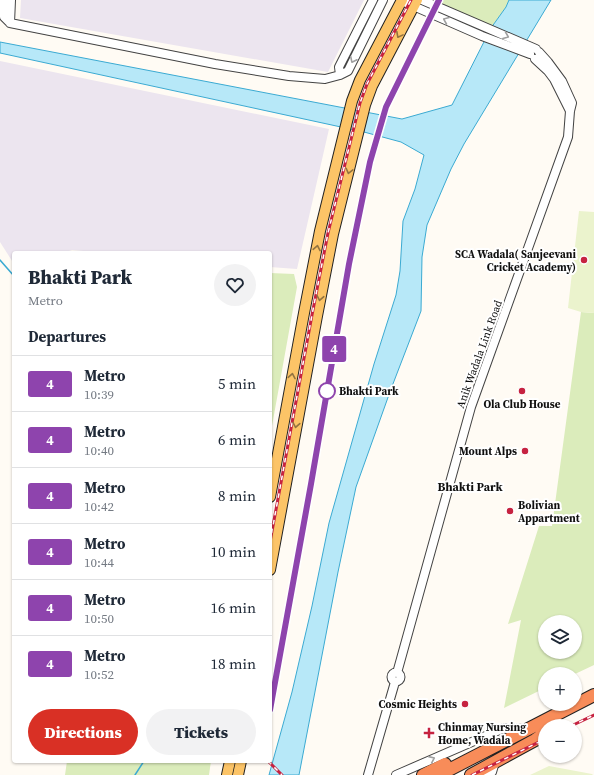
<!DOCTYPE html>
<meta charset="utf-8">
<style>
:root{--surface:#fff;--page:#f2f2f3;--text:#1f2937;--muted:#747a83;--line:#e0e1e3;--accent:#d93025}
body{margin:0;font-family:"Source Serif 4",serif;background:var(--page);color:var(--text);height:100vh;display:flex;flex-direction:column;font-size:15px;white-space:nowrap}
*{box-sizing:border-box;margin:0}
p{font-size:13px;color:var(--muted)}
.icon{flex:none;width:22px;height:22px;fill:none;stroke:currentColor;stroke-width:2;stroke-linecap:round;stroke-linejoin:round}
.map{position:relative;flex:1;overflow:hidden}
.panel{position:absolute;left:12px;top:251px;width:260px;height:512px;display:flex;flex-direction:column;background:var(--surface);border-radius:4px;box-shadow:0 1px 3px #0004}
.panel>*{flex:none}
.badge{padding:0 8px;border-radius:3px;font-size:14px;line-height:26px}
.buttons{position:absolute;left:538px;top:615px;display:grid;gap:8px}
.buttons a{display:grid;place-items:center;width:44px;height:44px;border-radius:50%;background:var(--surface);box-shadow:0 1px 3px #0004;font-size:20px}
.map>.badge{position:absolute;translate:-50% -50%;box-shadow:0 0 0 2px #fff}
h2{padding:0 16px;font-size:15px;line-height:36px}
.round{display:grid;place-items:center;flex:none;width:42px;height:42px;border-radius:21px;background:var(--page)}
.summary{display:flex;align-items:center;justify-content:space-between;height:68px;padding:0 16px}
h1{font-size:19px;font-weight:800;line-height:30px}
.button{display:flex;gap:8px;margin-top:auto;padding:8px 16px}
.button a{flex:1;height:46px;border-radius:24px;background:var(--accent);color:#fff;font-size:16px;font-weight:800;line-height:46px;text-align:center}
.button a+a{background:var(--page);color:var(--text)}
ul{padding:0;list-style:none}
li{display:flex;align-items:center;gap:12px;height:56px;padding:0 16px;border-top:1px solid var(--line)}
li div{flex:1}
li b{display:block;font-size:15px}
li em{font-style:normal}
li .badge{min-width:44px;font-weight:700;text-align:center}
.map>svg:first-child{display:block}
.industrial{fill:#ece5ef}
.green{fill:#dbecbb;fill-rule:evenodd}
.pitch{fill:#ebf3cd}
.water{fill:#b7e8f8;stroke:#3baad2}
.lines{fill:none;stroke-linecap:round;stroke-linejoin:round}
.stream{stroke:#3baad2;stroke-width:1.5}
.minor-casing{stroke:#434343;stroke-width:10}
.major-casing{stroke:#212121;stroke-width:12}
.highway-casing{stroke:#212121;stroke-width:14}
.minor{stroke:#fff;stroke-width:8}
.major{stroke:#fcc467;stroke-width:10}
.highway{stroke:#f88c59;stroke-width:12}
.rail-casing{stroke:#c62240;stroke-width:3}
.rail{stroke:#fff;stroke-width:1.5;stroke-dasharray:4.5;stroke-linecap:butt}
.oneway{stroke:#9f9f9f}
.oneway2{stroke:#927340}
.line-casing{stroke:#fff;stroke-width:9}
.line{stroke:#8e44ad;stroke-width:6}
.poi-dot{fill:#c62240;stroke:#fff;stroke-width:1.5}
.stop-dot{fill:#fff;stroke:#8e44ad;stroke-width:2}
.labels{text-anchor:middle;stroke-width:4;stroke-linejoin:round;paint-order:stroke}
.poi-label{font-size:11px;font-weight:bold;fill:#101010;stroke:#fff;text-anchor:end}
.street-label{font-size:11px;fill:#101010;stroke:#fff}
.stop-label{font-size:11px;font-weight:bold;fill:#101010;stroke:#fff;text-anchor:start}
.neighbourhood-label{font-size:12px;font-weight:bold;fill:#101010;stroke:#fff}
</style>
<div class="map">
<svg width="594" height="775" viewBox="0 0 594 775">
<rect width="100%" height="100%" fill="#fffbf4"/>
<path class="industrial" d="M21 0H364L328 72 20 18Z
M0 61 329 129 297 269 270 267V253H106L72 250 63 253H14V264L0 242Z"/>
<path class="green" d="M431 0H509L506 7 491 28Z
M270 273 294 274 297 287 270 437Z
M581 312 594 313V665L575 674H545V688L504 708 521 620 508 624 539 526H552ZM545 622H575V652H545Z
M67 761H211L209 775H65Z"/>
<path class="pitch" d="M579 211 594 212V313L581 312 568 308Z
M549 766 592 774 593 775H530Z"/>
<path class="water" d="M509 0H551L464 144 451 169 427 225 422 257 421 311 391 389 356 487 338 572 299 775H269L292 692 312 606 329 523 374 364 396 295 400 271 403 221 415 189 424 155 401 142 364 132 0 53V42L402 119 452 105 491 28 506 7Z"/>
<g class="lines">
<path class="stream" d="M0 260 14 276
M135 775 144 761"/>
<g class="minor-casing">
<path id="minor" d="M4 0V17L10 23 215 64 289 76 325 79 340 75 348 71 383 0
M422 0 536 49
M402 1 482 36 530 54
M10 23 11 0
M535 59 548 71 554 79 570 111
M340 75 339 67 373 0
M391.5 677a4.5 4.5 0 1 1 9 0a4.5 4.5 0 1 1-9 0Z
M397 673 471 407 568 137 570 111 572 103 562 81 548 62 539 52
M368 775 395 682
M396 775 504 728 527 729
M487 775 492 772 495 762"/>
</g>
<g class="major-casing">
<path id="major" d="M270 497 304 313 320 231 352 101 360 80 402 0
M270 570 317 316 333 234 365 105 372 86 417 0
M227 775 230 761
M238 775 241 761"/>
</g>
<g class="highway-casing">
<path id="highway" d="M423 775 445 764
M439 775 594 695
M471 775 535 740 545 733"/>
</g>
<use href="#minor" class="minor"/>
<use href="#major" class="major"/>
<use href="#highway" class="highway"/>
<g class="rail-casing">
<path id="rail" d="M270 542 312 315 328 233 360 103 367 84 411 0
M571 726 594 715
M268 761 282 775
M472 775 545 739"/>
</g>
<use href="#rail" class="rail"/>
</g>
<defs><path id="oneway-chevron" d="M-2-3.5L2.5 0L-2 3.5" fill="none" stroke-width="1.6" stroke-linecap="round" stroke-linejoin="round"/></defs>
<g class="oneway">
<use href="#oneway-chevron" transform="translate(446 20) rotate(-157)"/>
<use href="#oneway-chevron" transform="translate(506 36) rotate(22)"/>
<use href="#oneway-chevron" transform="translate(353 60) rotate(116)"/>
<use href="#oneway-chevron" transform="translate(432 759) rotate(-24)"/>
</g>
<g class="oneway2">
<use href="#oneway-chevron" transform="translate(399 35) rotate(118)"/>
<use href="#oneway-chevron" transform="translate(349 171) rotate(104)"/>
<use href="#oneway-chevron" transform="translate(317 248) rotate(-79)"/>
<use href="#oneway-chevron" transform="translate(320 298) rotate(101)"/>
<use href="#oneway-chevron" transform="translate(292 376) rotate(-80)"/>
<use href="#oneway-chevron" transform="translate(296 425) rotate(100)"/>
</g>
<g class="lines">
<g class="line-casing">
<path id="line" d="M270 710 311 484 349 264 370 162 386 107 439 0"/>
</g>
<use href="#line" class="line"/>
</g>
<g class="poi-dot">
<circle cx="584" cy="260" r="4"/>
<circle cx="522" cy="391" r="4"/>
<circle cx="525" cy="451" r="4"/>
<circle cx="510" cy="511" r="4"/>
<circle cx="465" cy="704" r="4"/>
<path d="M427 727h4v4h4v4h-4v4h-4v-4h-4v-4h4z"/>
</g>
<circle class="stop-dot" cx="327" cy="391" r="8"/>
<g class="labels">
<g class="poi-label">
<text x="576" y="258">SCA Wadala( Sanjeevani<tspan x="576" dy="13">Cricket Academy)</tspan></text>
<text x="522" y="408" text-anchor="middle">Ola Club House</text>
<text x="517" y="455">Mount Alps</text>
<text x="518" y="509" text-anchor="start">Bolivian<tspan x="518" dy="13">Appartment</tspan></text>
<text x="457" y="708">Cosmic Heights</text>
<text x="438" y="731" text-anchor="start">Chinmay Nursing<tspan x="438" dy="13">Home, Wadala</tspan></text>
</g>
<g class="street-label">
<text transform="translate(479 354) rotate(-70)" y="4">Anik Wadala Link Road</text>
</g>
<g class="stop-label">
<text x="339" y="395">Bhakti Park</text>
</g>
<g class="neighbourhood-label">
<text x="470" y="491">Bhakti Park</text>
</g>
</g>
</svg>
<div class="buttons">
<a><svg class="icon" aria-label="layers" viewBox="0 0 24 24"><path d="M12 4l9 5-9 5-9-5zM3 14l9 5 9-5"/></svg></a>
<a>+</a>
<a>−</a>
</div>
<b class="badge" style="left:334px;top:349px;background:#8e44ad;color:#fff">4</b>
<section class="panel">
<div class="summary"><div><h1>Bhakti Park</h1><p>Metro</p></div><a class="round"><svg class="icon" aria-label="heart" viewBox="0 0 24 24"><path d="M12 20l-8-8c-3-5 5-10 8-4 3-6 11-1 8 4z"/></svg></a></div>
<h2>Departures</h2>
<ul>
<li><span class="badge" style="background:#8e44ad;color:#fff">4</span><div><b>Metro</b><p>10:39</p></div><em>5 min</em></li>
<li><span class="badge" style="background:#8e44ad;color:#fff">4</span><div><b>Metro</b><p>10:40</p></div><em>6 min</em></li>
<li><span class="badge" style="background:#8e44ad;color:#fff">4</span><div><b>Metro</b><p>10:42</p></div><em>8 min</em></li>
<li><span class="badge" style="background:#8e44ad;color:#fff">4</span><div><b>Metro</b><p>10:44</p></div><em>10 min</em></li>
<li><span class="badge" style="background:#8e44ad;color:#fff">4</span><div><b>Metro</b><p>10:50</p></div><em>16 min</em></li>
<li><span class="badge" style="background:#8e44ad;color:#fff">4</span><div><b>Metro</b><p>10:52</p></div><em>18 min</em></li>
</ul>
<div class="button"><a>Directions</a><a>Tickets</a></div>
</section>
</div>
